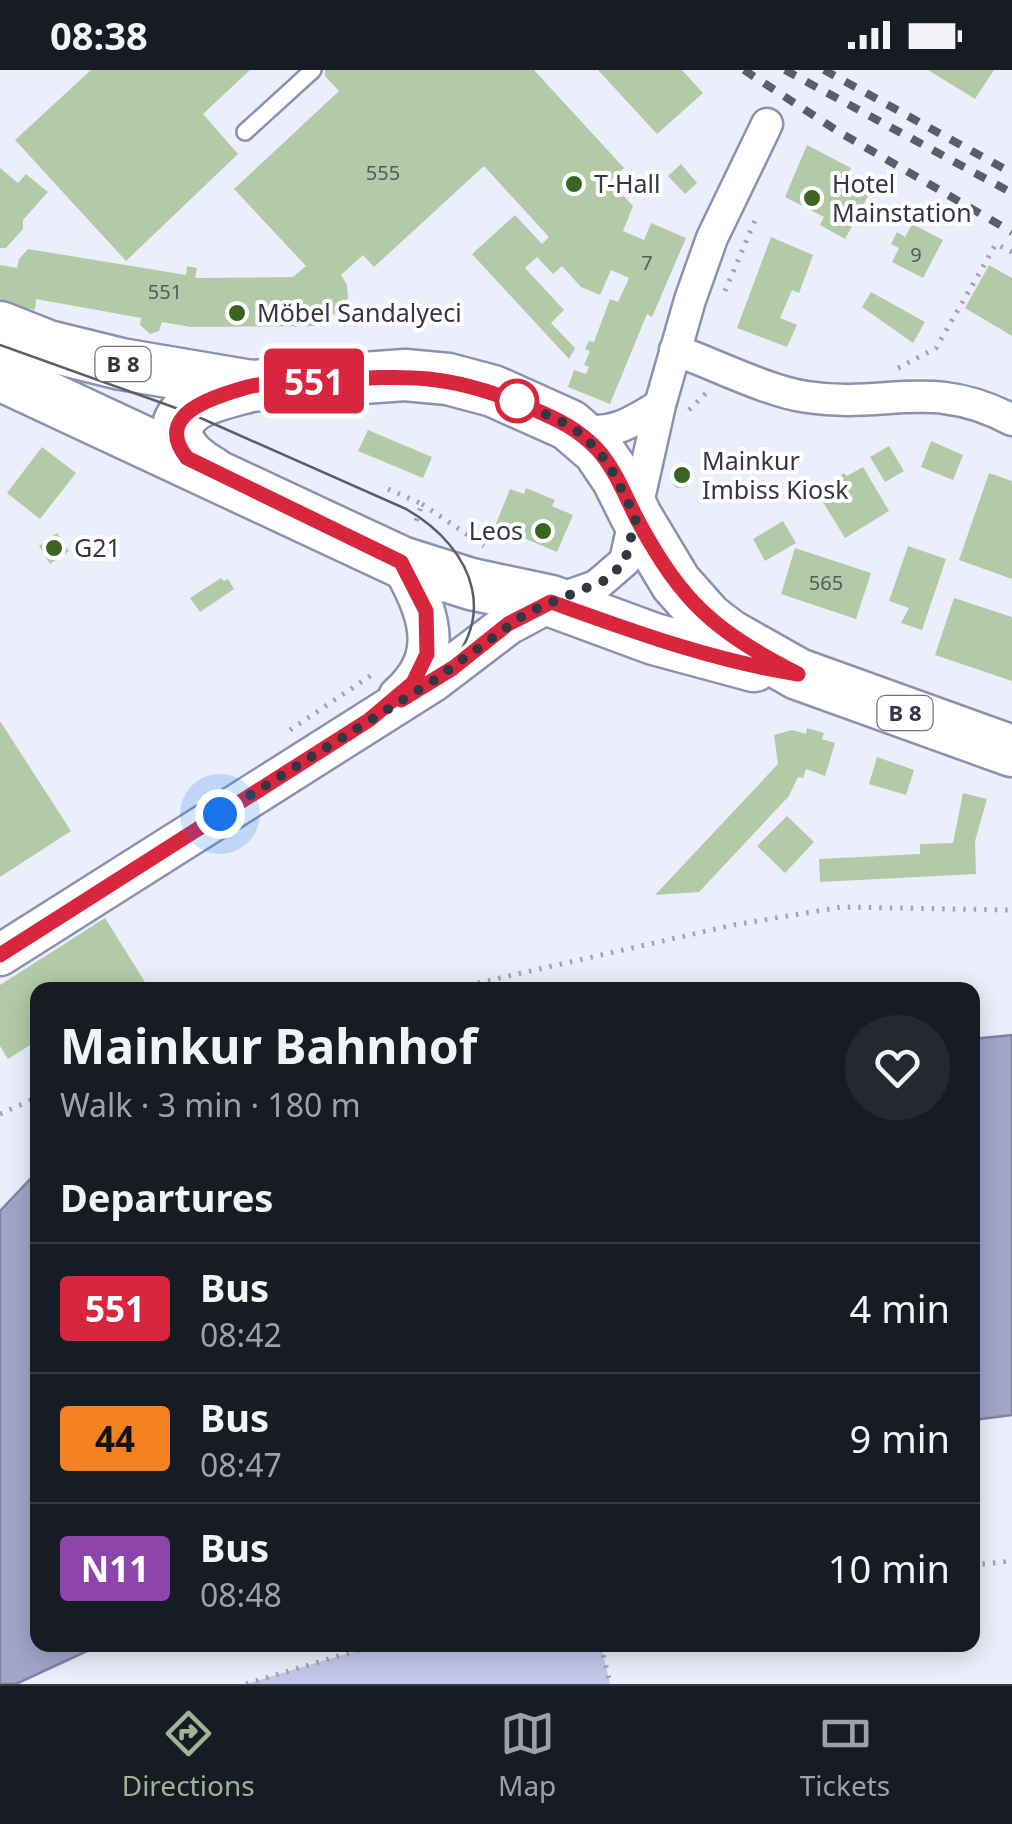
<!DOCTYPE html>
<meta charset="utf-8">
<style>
:root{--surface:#171b24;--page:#242831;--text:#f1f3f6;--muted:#9ea1a6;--line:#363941;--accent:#9fb396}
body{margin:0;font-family:"Noto Sans",sans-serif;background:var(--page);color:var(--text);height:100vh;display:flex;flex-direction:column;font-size:38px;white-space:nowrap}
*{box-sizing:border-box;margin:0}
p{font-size:32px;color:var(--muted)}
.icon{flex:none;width:55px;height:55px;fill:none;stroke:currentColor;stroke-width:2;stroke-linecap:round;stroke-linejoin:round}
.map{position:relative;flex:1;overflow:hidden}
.panel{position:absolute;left:30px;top:912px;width:950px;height:670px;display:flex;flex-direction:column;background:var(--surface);border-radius:20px;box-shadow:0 5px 25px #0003}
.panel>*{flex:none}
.badge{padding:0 20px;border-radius:8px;font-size:35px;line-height:65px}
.you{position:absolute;width:50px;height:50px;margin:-25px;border:8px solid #fff;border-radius:50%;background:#1a73e8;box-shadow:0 0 0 15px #1a73e833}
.map>.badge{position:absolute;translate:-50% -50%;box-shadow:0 0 0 5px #fff}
h2{padding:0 30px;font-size:38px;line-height:90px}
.round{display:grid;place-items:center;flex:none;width:105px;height:105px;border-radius:52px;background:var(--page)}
.summary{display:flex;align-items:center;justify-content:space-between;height:170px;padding:0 30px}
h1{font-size:48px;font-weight:700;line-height:75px}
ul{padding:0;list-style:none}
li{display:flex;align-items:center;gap:30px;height:130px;padding:0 30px;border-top:2px solid var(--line)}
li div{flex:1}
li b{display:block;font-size:38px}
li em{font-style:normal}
li .badge{min-width:110px;font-weight:700;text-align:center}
.status{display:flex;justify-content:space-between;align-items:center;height:70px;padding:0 50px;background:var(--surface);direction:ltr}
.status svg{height:28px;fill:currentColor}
.dock{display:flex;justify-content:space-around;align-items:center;height:140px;border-top:2px solid var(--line);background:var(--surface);font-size:28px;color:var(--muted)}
.dock a{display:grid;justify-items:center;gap:5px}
.dock .on{color:var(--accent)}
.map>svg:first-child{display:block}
.green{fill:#c1c8eb}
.water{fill:#9fa6ca;stroke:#7f84a2;stroke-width:2.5}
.building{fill:#b3caa8}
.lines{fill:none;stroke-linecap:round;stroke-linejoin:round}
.service-casing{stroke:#8b91b0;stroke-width:20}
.minor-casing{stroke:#8b91b0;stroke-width:35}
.tertiary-casing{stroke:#8b91b0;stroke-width:45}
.primary-casing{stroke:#8b91b0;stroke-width:55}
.path{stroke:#a0a4b1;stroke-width:5;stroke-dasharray:2.5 8;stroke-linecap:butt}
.service{stroke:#fff;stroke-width:15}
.minor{stroke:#fff;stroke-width:30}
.tertiary{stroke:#fff;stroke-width:40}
.primary{stroke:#fff;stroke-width:50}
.tram{stroke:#5a5d6a;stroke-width:2.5}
.rail{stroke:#5a5d6a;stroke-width:8;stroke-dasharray:12 12;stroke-linecap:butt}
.line-casing{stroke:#fff;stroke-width:22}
.line{stroke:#d7263d;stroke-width:15}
.walk{stroke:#333643;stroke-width:10;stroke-dasharray:0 18}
.poi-dot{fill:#3a6420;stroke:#fff;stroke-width:4}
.stop-dot{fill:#fff;stroke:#d7263d;stroke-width:5}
.labels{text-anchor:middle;stroke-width:8;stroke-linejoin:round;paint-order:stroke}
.number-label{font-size:20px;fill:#535b5c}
.shield{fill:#fff;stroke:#70727b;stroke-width:2.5}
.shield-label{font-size:22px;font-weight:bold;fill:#333643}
.poi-label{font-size:25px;fill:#333643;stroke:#fff;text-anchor:start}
</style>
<div class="status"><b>08:38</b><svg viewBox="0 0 49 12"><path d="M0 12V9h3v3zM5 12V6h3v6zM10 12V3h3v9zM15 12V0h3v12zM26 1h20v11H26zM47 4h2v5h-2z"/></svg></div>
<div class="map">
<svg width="1012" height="1614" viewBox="0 0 1012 1614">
<rect width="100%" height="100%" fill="#ebeffc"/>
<path class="green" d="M376 1575H601L610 1614H246Z"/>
<path class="water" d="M1012 965V1345L973 1350V969Z
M37 1102 38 1575H100L16 1614H0V1141Z"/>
<path class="building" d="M91 0H250L203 44 238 84 126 191 15 70Z
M325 0H534L624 98 610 111 633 136 623 161 644 170 651 153 686 168 652 247 647 244 610 334 568 317 574 300 586 304 589 297 584 295 590 281 585 279 589 271 594 272 610 229 618 232 629 208 611 200 600 225 581 217 562 196 553 204 537 187 525 198 564 240 551 253 575 278 569 289 472 184 515 145 542 174 549 167 484 96 374 197 363 185 341 205 347 215 348 228 332 246 317 251V256L191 257 162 252 159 261 150 264 140 255 141 248 36 229 35 240 0 233V195L17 198 19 189 28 179 186 205 187 196 197 198 195 208 293 207 306 196 234 119 339 21 325 6Z
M598 0H682L703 23 657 64Z
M928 0H994L975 29Z
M807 75 851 98 849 103 873 117 845 169 820 155 824 147 785 127Z
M681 94 697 113 685 124 668 106Z
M0 98 18 113 26 104 48 122 23 150V159L6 178H0Z
M912 154 943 170 923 208 892 192 899 178 891 174 897 162 905 167Z
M771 167 813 185 799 223 792 220 780 248 797 255 787 277 737 258Z
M989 195 1012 208V266L965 238Z
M871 222 925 252 913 273 862 237Z
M368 360 432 387 423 408 358 381Z
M931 371 963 385 953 410 921 397Z
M889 376 904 401 885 412 870 387Z
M42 377 76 403 40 449 7 423Z
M676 396 693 403 687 417 677 418 673 414Z
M863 397 889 441 845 468 818 424 844 403 847 406Z
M989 403 1012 411V509L959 490Z
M526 418 555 430 552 436 573 445 557 482 495 456 510 419 524 424Z
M783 451 796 473 765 491 753 469Z
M57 463 69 481 50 494 39 476Z
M908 476 946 489 922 560 901 553 909 538 889 531Z
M795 478 871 503 856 549 781 524Z
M221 508 224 511 228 509 234 519 200 542 190 528Z
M954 528 1012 547V611L935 585Z
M0 651 71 761 0 807Z
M807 658 824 663 822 669 835 673 825 706 806 699 803 708 798 707 789 726 699 822 655 825 778 694 774 665 792 660 806 664Z
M877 687 914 700 906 725 869 714Z
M963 723 987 729 975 771 976 804 820 812 819 789 920 784V774L953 773Z
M787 746 814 772 785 803 757 776Z
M105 848 150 920H133L128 912 115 920H38V970L8 989 0 976V915Z"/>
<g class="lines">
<g class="service-casing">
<path id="service" d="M245 62 313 0"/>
</g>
<g class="minor-casing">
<path id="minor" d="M675 280C714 294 769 322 807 327 886 339 932 307 1012 350
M575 357C607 369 633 352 660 335
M554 531 596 516 625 491 660 335 690 230 712 168 767 54"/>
</g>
<g class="tertiary-casing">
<path id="tertiary" d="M399 627C448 584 427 539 401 492
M0 885 433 611 508 554 551 531"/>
</g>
<g class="primary-casing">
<path id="primary" d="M0 257 48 276 121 294 251 316 405 305 448 309 493 321 569 355 598 380 617 408 637 448 676 513 708 549 729 565 798 604 1012 681
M0 305 401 492 471 514 551 531 654 569 754 596
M211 402C183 387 159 358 196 334 212 325 233 321 251 316"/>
</g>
<path class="path" d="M725 221 756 148
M898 298 936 278 996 174 1012 182
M689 340 706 323
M388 419 422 434 414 457
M422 434 484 476
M290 660 376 602
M447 920 733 855 842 837 1012 840
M0 1044 38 1027
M972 1495 1012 1491
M601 1575 610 1614
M246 1614 375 1575"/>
<use href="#service" class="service"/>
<use href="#minor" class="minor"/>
<use href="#tertiary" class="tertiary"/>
<use href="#primary" class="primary"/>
<path class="tram" d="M0 275 187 342 406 439C476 479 503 554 433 611L0 891"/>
<path class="rail" d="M744 0 839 62 1012 162
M785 0 1012 123
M824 0 1012 103"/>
</g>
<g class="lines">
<g class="line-casing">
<path id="line" d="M0 885 369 650 413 613 427 584 426 541 401 492 187 388C152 344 214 327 244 318 267 311 295 313 319 311 408 305 450 302 533 339 557 349 578 359 597 379 616 400 625 426 638 451 683 534 715 561 798 604 713 591 632 561 551 532L508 554 453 598 401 630"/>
</g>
<use href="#line" class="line"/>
<path class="walk" d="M220 744 433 611 528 542 608 509 625 491 636 448 608 393 586 368 569 355 517 331"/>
</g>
<g class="poi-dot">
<circle cx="574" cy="114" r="10"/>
<circle cx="812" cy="128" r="10"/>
<circle cx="237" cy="243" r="10"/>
<circle cx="682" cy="405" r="10"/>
<circle cx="543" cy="461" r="10"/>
<circle cx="54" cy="478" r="10"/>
</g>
<circle class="stop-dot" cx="517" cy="331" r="20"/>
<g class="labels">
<g class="number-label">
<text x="383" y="110">555</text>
<text x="916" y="192">9</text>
<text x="647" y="200">7</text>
<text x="165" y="229">551</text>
<text x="826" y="520">565</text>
</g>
<g class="shield">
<rect x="95.5" y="277" width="55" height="34" rx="8"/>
<rect x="877.5" y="626" width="55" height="34" rx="8"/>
</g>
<g class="shield-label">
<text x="123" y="302">B 8</text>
<text x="905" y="651">B 8</text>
</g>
<g class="poi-label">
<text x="594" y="123">T-Hall</text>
<text x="832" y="123">Hotel<tspan x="832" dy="29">Mainstation</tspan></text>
<text x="257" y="252">Möbel Sandalyeci</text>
<text x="702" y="400">Mainkur<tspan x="702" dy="29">Imbiss Kiosk</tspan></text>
<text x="523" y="470" text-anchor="end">Leos</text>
<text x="74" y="487">G21</text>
</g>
</g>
</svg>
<div class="you" style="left:220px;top:744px"></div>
<b class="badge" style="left:314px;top:311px;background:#d7263d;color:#fff">551</b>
<section class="panel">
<div class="summary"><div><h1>Mainkur Bahnhof</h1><p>Walk · 3 min · 180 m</p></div><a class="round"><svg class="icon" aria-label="heart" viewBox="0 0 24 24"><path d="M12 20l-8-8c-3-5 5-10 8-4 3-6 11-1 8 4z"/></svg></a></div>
<h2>Departures</h2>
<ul>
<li><span class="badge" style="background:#d7263d;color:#fff">551</span><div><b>Bus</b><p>08:42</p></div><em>4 min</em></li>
<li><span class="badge" style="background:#f58220;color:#111">44</span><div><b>Bus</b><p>08:47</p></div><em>9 min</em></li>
<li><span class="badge" style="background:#8e44ad;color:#fff">N11</span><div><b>Bus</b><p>08:48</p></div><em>10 min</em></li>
</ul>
</section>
</div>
<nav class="dock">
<a class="on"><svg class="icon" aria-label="directions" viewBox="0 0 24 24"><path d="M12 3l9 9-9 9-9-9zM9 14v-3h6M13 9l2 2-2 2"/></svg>Directions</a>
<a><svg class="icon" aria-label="map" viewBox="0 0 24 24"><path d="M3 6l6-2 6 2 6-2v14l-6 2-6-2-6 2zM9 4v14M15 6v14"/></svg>Map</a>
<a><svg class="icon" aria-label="tickets" viewBox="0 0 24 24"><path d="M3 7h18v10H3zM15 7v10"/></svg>Tickets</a>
</nav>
